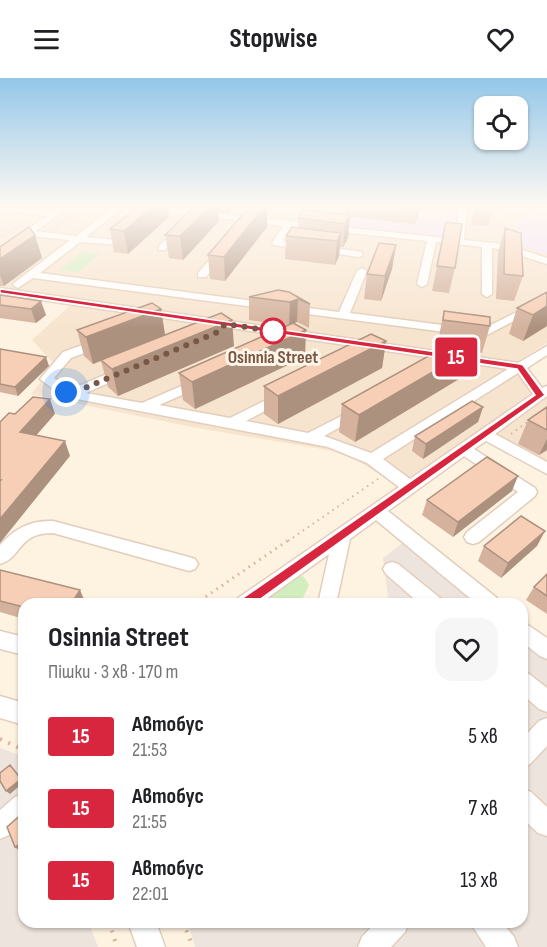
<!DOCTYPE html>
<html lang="uk">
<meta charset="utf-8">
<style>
:root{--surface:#fff;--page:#f6f6f6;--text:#202124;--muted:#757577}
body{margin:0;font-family:"Sofia Sans Condensed",sans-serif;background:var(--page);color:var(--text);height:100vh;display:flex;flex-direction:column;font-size:22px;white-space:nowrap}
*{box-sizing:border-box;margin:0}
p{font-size:20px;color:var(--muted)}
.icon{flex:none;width:33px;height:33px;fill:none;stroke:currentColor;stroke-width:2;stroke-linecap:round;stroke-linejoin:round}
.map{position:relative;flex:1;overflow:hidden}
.sheet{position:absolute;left:18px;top:520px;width:510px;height:330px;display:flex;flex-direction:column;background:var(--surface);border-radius:18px;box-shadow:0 2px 4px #0004}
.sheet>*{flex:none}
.badge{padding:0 12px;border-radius:4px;font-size:21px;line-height:39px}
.buttons{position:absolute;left:474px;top:18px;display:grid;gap:12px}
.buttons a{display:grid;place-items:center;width:54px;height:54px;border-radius:12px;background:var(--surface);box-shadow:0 2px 4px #0004;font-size:30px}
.you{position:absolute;width:30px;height:30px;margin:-15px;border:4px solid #fff;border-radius:50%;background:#1a73e8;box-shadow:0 0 0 9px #1a73e833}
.map>.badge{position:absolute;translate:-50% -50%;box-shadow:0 0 0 3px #fff}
.round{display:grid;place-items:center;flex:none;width:63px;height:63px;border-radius:18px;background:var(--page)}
.head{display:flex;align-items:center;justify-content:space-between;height:102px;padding:0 30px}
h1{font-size:28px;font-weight:700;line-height:45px}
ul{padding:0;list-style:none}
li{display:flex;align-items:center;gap:18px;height:72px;padding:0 30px}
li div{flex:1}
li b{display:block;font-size:22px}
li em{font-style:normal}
li .badge{min-width:66px;font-weight:700;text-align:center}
header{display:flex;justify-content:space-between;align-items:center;height:78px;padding:0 30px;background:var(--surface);font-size:27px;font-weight:700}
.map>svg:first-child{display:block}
.residential{fill:#f7e4ce}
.industrial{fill:#ede4dd}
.education{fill:#f0defb}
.green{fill:#d2edbe}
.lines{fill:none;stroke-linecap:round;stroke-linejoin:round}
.minor-casing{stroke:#e3cebc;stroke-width:3}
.path-far3{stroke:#dbb299;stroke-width:1.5;stroke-dasharray:1 2;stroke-linecap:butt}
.path-far2{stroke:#dbb299;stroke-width:2;stroke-dasharray:1.5 4.5;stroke-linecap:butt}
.path-far1{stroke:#dbb299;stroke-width:3;stroke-dasharray:1.5 5;stroke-linecap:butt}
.path{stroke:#dbb299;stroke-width:4;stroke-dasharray:2 7;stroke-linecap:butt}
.minor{fill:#fff;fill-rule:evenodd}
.wall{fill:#d4b29d}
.shaded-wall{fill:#ad917f}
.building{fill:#f7cfb6;stroke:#ad917f;stroke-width:1.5}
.line{fill:#d7263d;stroke:#fff;stroke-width:1.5}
.walk{stroke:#785745;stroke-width:6;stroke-dasharray:0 10.8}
.stop-dot{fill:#fff;stroke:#d7263d;stroke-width:3}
.labels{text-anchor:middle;stroke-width:6;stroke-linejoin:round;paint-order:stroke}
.far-stop-label{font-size:18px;font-weight:bold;fill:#785745;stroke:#fff6e9}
</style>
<header><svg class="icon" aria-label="menu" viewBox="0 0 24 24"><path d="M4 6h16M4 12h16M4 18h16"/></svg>Stopwise<svg class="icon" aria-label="heart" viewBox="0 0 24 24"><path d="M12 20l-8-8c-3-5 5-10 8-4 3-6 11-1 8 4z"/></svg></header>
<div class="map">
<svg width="547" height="869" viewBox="0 0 547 869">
<rect width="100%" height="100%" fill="#fef2e1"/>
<path class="residential" d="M0 129H547V265L518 283 532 314 547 320V395L476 356 397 407 345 375 192 349 31 316 55 287 32 262 76 222 0 212Z"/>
<path class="industrial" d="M419 460 503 526H389L383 480 401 466Z
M522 541 547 561V869H195L188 845 522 844Z
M0 670 22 678 24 680V844L89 845 98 869H0Z"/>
<path class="education" d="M302 129H459L455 162 292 145Z
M533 137 547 138V176L518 167 516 144Z"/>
<path class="green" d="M82 174 99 176 79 194 60 192Z
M303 498 309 507 300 526H260L297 499Z"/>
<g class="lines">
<g class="minor-casing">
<path id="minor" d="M0 129 53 133 59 129H69L36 153 76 158 113 129H123L86 159 115 162 128 152H134V156L120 167 80 164 40 195 339 234 357 193 362 190 367 193 350 235 481 252 547 219V226L483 259 33 200 18 210 13 207 14 205 70 162 29 158 0 177V170L47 138 0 132Z
M127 129H159L318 146 329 129H338L323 147 455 161 459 129H467L464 162 504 166 547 180V186L503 172 492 170V216L487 219 482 216V169L436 164 427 206 422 209 417 206 427 163 292 149 283 163 362 174V178L359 179 274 167 272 165 283 148Z
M180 148 187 150 165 172H159V168Z
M220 170 228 172 206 199H198V195Z
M0 210 518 285 547 268V277L527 290 542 310 547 308V318L495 356 547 384V396L486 363 474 371 535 410 537 414 535 418 479 464 473 466 467 464 464 459 467 454 518 414 464 378 388 433 497 520 499 526H477L376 442 350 461 336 526H318L329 476 259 526H236L238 520 399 409 367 385 328 369 82 322 61 317 40 301 63 274 102 260 108 264 106 267 71 280 54 300 69 310H74L121 290H129L131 293 129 296 86 315 142 325 200 300 206 304 205 307 159 327 230 340 282 314 289 318 287 321 246 343 308 355 359 329 364 330 366 333 364 336 324 358 371 375 508 291 0 216ZM518 295 533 316 410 401 383 381Z
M53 443 189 479 195 481 198 486 195 491 189 493 53 455C17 455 23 479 0 486V467C15 450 31 442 53 443Z
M392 484 398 486 440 520 442 526H420L386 496 383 491 386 486Z
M522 543 547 560V581L540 578 522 564Z
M0 553 24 559V577L0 571Z
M522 593 529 596 547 610V634L539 631 522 616Z
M0 618 24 625V647L0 640Z
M547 640V668L530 686 522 690V661L539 643Z
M522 711 531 714 547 729V758L538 755 522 740Z
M24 716V744L9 757 0 761V732L15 719Z
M128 844H156L165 869H137Z
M376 844H409L405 854 391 869H358L362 859Z
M470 844H502L514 859 518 869H486Z"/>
</g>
<path class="path-far3" d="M56 149 84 129
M0 159 26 143"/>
<path class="path-far2" d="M511 356 530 342
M288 463 378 401"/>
<path class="path-far1" d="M195 526 290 461"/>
<path class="path" d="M0 661 24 672
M109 844 117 869
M183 844 193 869"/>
<use href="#minor" class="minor"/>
</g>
<path class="wall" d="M138 129H168L169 139 128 176 114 174 110 151Z
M194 129H232L227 135 219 134V143L183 182 169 180 165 157Z
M249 129H267V149L225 203 210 201 208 177Z
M345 129H421L415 146 350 139 348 160 343 169H340L339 178 335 187 285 181 286 158 298 149V140L345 137Z
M474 129H500L499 133 492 132 488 148 471 147Z
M446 144 455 190 449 215 432 213Z
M505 150 523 198 514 223 496 221 498 174Z
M35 157 42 180 4 208H0V169Z
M396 167 392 191 381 223 364 221 367 196Z
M278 212 310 226 309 250 297 244 294 245 305 279 195 331 183 322 179 295 288 247 249 242V219Z
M547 214V248L523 263 509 256 517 230Z
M0 217 46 237 36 245 0 240Z
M161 231 165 257 234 268 118 318 108 309 101 283 93 286 84 278 77 252Z
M444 233 490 248 482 275 462 272 459 301 355 364 339 354 342 326 444 270 437 268Z
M386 263 382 290 278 346 264 336V308Z
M0 271 49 288 18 318 0 314Z
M483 329 478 344 423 381 412 373 415 358Z
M547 329V372L539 377 518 366 528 342Z
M512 413 453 459 422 437 427 422Z
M484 468H537L501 500 478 483Z
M0 492 86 526H24V541L0 534Z
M547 496V536L526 522 534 509Z"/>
<path class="shaded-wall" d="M152 129H168L169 139 128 176 124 153Z
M210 129H218L219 143 183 182 180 158Z
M227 129H232L227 135Z
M264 129H267V149L225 203 224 179Z
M419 129H421L415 146 418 132Z
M350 137 348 160 343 169 345 146Z
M341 155 339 178 335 187 337 163Z
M35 157 42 180 4 208 0 197V181Z
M396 167 392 191 381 223 385 198Z
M298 221 297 244 289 247 290 224Z
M41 223 46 237 36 245 31 231Z
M547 228V248L523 263 533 237Z
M161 231 165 257 93 286 86 259Z
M232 242 234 268 118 318 112 291Z
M306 252 305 279 195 331 192 304Z
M386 263 382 290 278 346V318Z
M467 274 459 301 355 364 359 337Z
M46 279 49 288 18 318 15 309Z
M50 321 55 336 26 369 20 354Z
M483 329 478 344 423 381 426 366Z
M547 361V372L539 377Z
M65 363 70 378 0 465V441Z
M518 398 512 413 453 459 458 444Z
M545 453 537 468 501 500 508 485Z
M80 512 86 526H71Z
M10 687 24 704 10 716 6 713Z
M24 763V774L22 775 15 769Z"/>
<path class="building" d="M138 129H152L124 153 110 151Z
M194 129H210L180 158 165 157Z
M249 129H264L224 179 208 177Z
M391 129H419L418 132Z
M303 132 350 137 345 146 298 140Z
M446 144 462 146 455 190 437 188Z
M29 149 35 157 0 181V169Z
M292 149 341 155 337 163 286 158Z
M505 150 521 155 523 198 504 196Z
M379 165 396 167 385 198 367 196Z
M278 212 289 214 310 226 298 221 290 224 249 219Z
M547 214V228L533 237 517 230Z
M0 217 41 223 31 231 0 227Z
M152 225 161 231 86 259 77 252Z
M444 233 490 239V248L443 242Z
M221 235 232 242 112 291 101 282Z
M293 245 306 252 192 304 179 295Z
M371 256 386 263 278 318 264 308Z
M450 266 467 274 359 337 342 326Z
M0 271 46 279 15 309 0 306Z
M33 319 50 321 20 354 65 363 0 441V403L1 402H0V344L9 335 15 336Z
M472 323 483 329 426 366 415 358Z
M547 329V352L528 342Z
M487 379 518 398 458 444 427 422Z
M521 438 545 453 508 485 484 468Z
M0 492 80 512 71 526H24V529L0 523Z
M547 496V518L534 509Z
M10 687 21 701 6 713 0 703V695Z
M24 734V763L15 769 7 749Z"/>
<linearGradient id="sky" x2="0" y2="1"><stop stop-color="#93c7e9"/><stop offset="0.51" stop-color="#fff9f2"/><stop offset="1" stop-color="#fff9f2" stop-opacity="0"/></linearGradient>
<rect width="547" height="251" fill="url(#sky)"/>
<path class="line" d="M0 211 520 286 523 287 545 317 245 532 240 531 238 526 240 522 535 317 517 291 0 215Z"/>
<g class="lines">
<path class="walk" d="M66 314H75L218 254 225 246 273 253"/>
</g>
<circle class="stop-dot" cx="273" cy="253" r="12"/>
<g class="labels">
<g class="far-stop-label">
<text x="273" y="285">Osinnia Street</text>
</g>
</g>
</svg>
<div class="buttons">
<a><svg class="icon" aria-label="locate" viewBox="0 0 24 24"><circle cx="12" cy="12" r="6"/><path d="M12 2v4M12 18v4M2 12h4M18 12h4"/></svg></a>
</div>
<div class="you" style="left:66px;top:314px"></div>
<b class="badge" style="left:456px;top:279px;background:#d7263d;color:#fff">15</b>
<section class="sheet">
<div class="head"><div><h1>Osinnia Street</h1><p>Пішки · 3 хв · 170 m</p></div><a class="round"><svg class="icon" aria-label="heart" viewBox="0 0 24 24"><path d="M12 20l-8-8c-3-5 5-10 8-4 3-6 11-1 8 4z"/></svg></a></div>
<ul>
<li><span class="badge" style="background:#d7263d;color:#fff">15</span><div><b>Автобус</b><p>21:53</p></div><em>5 хв</em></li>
<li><span class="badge" style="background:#d7263d;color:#fff">15</span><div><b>Автобус</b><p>21:55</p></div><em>7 хв</em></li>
<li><span class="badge" style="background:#d7263d;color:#fff">15</span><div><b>Автобус</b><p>22:01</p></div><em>13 хв</em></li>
</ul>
</section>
</div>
